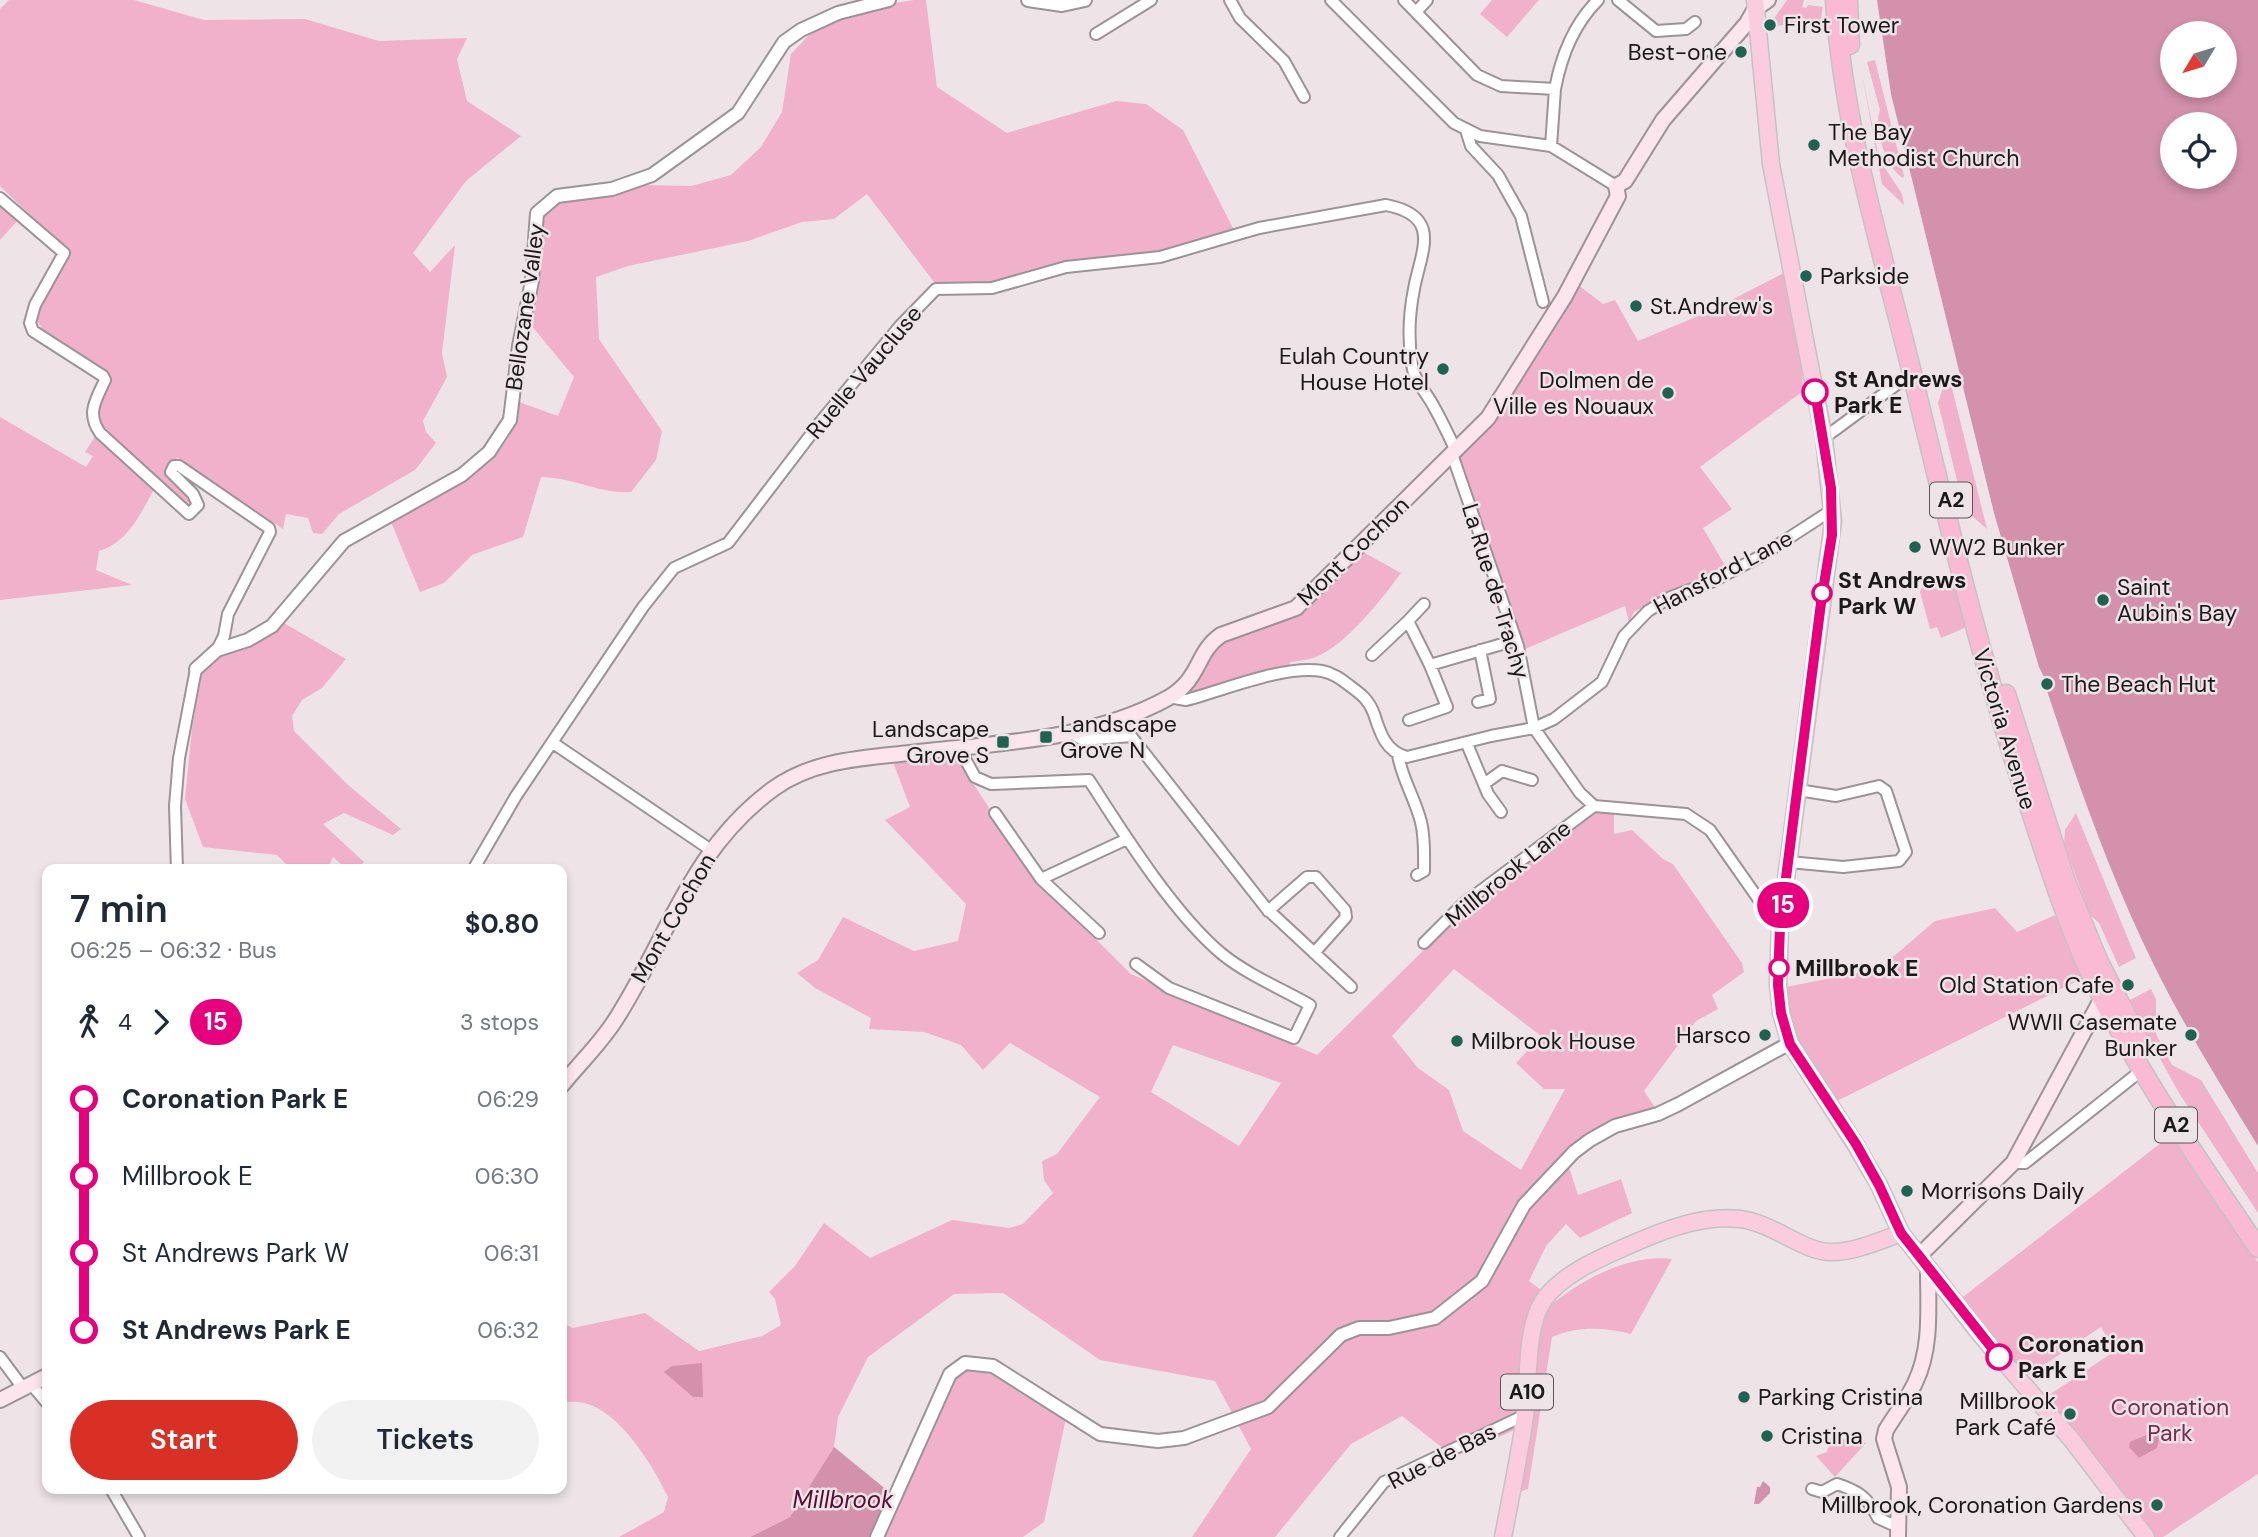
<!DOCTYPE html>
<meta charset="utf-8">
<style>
:root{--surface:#fff;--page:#f2f2f3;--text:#1f2937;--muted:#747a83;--accent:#d93025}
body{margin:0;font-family:"DM Sans",sans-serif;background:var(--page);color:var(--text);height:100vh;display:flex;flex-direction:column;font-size:26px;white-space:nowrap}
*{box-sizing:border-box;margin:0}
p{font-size:23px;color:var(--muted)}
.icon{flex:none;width:38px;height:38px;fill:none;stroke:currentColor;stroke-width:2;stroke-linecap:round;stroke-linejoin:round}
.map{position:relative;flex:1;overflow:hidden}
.sheet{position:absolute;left:42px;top:864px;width:525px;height:630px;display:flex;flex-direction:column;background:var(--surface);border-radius:14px;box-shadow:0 4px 10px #0003}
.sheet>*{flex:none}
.badge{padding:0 14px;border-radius:23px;font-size:24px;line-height:46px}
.needle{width:46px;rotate:232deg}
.buttons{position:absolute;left:2160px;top:21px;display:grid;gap:14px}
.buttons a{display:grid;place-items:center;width:77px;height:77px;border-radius:50%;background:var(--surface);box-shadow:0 4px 10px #0003;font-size:35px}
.map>.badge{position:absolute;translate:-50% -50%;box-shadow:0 0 0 4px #fff}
.legs{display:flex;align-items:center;gap:10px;height:77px;padding:0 28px;font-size:23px}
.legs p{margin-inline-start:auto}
.summary{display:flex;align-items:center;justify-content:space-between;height:119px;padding:0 28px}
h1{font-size:38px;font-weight:600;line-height:52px}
.primary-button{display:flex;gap:14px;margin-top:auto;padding:14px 28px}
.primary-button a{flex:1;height:80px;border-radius:42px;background:var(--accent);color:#fff;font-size:28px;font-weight:600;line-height:80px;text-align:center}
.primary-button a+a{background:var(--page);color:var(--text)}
ul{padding:0 28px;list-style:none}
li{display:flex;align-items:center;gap:24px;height:77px;font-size:26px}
li i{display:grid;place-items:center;width:10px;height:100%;margin:0 9px;background:currentColor}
li i::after{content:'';width:18px;height:18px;margin:-9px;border:5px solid;border-radius:50%;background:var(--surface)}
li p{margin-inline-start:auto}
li:first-child i{background:linear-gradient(#0000 50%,currentColor 0)}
li:last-child i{background:linear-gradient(currentColor 50%,#0000 0)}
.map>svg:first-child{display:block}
.green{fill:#f1b1ca;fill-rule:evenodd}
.water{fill:#d391ab;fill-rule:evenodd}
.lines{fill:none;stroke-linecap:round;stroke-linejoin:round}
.minor-casing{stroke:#9c9396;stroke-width:14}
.tertiary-casing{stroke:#9c9396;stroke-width:16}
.secondary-casing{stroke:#9c9396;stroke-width:18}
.primary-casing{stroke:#c4c3c3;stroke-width:19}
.trunk-casing{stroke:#c4c3c3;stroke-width:21}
.minor{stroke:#fff;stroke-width:10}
.tertiary{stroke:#fff;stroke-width:12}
.secondary{stroke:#fde5ee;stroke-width:14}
.primary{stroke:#fbcbde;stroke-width:16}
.trunk{stroke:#fabad3;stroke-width:18}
.line-1-casing{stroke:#fff;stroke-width:16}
.line-1{stroke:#e6007e;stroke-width:10}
.poi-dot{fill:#1f6252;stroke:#eee4e8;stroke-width:2.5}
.stop-1-dot{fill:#fff;stroke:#e6007e;stroke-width:3.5}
.labels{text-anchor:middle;stroke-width:5;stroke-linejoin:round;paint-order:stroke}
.shield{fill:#eee4e8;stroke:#5a5557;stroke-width:2}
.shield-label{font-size:21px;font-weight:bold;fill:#1b1819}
.poi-label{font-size:23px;fill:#1b1819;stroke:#eee4e8;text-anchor:start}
.street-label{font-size:23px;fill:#1b1819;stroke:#eee4e8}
.stop-label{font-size:23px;font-weight:bold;fill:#1b1819;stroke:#eee4e8;text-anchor:start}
.park-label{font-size:23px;fill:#792b50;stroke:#eee4e8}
.water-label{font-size:24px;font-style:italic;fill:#5a0b36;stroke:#eee4e8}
</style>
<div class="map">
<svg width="2258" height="1537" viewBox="0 0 2258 1537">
<rect width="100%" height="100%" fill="#eee4e8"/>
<path class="green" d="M9 0H134L204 20 305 19 379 41 467 38 457 59 467 101 521 136 466 181 413 253 430 272 455 245 442 353 447 377 423 421 426 432 436 443 415 470 339 514 322 534 313 533 308 518 286 514 283 529 178 458 171 461 164 470 188 496 190 503 185 505 105 432C92 413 104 397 112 378L46 334 37 321 39 308 69 253 0 186V9Z
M914 0H926L937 87 1007 133 1116 101 1146 104 1183 130 1235 232C1138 261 1038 282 937 286L867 194 834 219 802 222 748 241 628 266 596 277 599 339 662 431 656 460 631 492C599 494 572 477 541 477L523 537 472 555 444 583 420 592 391 522C440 495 515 466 519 402L558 416 574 377 530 324 544 214 562 201 646 185 691 186 731 175 761 147 782 112 791 54 811 33 834 21 876 6Z
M1492 0H1539L1507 37 1480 14Z
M1787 0H1804L1802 7 1806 8 1808 5 1823 7 1820 23 1799 29 1797 23 1777 26 1773 20Z
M1875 60 1904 176 1903 178C1886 168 1873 128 1880 110L1867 62Z
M1862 74 1879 159 1902 194 1904 205 1882 184Z
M0 202 18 220 0 240Z
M1784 273 1801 358 1803 391 1700 467 1732 509 1703 528 1726 567 1643 607 1634 612 1629 622 1625 606 1523 650 1457 456 1504 406 1577 284 1603 304 1615 300 1638 341 1708 312Z
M1948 372 1987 529 1964 509 1938 403Z
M0 417 86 467 93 456 85 452 96 435 154 489C141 514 127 543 99 551L96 570 132 585 0 600Z
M1363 552 1401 573C1382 599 1346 645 1316 657 1308 660 1298 661 1290 662L1289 669 1193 693 1187 692 1199 679 1219 644 1301 614Z
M1954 580 1967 627 1941 638 1937 627 1930 629 1920 592 1922 587Z
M282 622 346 659 322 688 302 700 292 716 294 731 348 785 401 829 393 835 344 813 323 824 364 862 357 870H348L333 857 327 870H292L277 855 203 847 185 799 192 728 202 673 222 655 274 633Z
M954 754 1036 880 1131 974 1317 1055 1494 881 1593 810 1614 811V834L1632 830 1663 859 1673 864 1742 963 1744 972 1712 995 1718 1009 1696 1021 1644 1091 1656 1109 1602 1129 1568 1164 1578 1195 1621 1179 1632 1213 1580 1238 1566 1224 1546 1246 1529 1281 1556 1301C1586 1277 1632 1254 1672 1259L1631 1334C1605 1327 1577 1326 1552 1337L1528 1489 1519 1492 1517 1429 1454 1457 1402 1416 1351 1444 1275 1537H1192L1251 1449 1215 1381 1100 1360 1003 1293 954 1294 868 1357 838 1417 834 1447 790 1517 750 1537H619L664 1512 668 1497C653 1466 620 1411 584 1403 577 1401 569 1402 562 1402V1322L572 1328 645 1313 699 1351 762 1336 781 1325 775 1299 769 1292 795 1266 824 1223 870 1258 952 1220 1009 1228 1023 1224 1053 1193 1044 1180 1042 1161 1057 1154 1100 1097 1010 1043 983 1070 961 1045 924 1032 869 1029 871 1018 815 988 797 973 818 960 843 917 914 951 958 941 966 904 885 820 910 807 893 762ZM1454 969 1541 1036 1516 1063 1544 1089H1565L1521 1170 1463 1131 1449 1090 1418 1068 1392 1036ZM1173 1045 1281 1083 1239 1146 1151 1092Z
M2076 813 2136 958 2119 967 2099 923 2090 915 2064 844 2065 830Z
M1995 908 2017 932 2055 915 2083 978 1833 1103 1801 1054 1787 1021 1786 987 1880 968 1935 921Z
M2151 989 2156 999V1034L2172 1065 2201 1080 2258 1173V1213L2179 1093 2128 1001Z
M2171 1135 2258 1262V1474L2163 1537H2151L2043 1399 2115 1351 2101 1327 2024 1378 1959 1300Z
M965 1363 993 1366 1067 1413 1044 1522 1023 1537H877L950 1374Z
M1831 1437 1866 1443 1835 1477 1816 1456 1827 1452Z"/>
<path class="water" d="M1877 0H2258V1146C2221 1085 2183 1025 2152 961 2109 873 2077 781 2046 688L2049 687 2039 667 1994 513 1891 94ZM2172 33H2224V86H2172ZM2172 124H2224V177H2172Z
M702 1363 703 1397H693L664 1372 672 1366Z
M2156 1431 2160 1436 2157 1448 2139 1458 2129 1447 2130 1442Z
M834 1447 893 1495 875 1537H750L790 1517Z
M1763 1481 1770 1487V1493L1759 1504H1754L1757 1487H1760Z"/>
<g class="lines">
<g class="minor-casing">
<path id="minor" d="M1230 0 1240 18 1284 61 1304 97
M1331 0 1454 123 1480 136 1551 146 1616 186
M1404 0 1477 75 1501 86 1555 89 1551 146
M1618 0 1656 31 1686 29 1695 22
M1416 12 1427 0
M1096 34 1151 0
M1555 89C1561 57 1574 24 1598 0
M1466 130 1471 146 1498 175 1521 216 1543 302
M0 198 64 253 35 305 30 323 33 331 103 376 105 380C96 400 86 413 100 433L189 514 198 505 193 494 171 472 174 466H179L269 528 270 532 228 614 224 636 217 650
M1824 438 1912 373
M1452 454 1518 646 1534 728 1580 793 1594 806 1686 814 1710 830 1771 917 1780 925
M1408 621 1424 604
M1372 655 1408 621 1430 665 1516 640
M1168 697 1186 700C1225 690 1282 665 1322 671 1333 673 1341 679 1350 686 1361 694 1369 700 1374 714 1380 733 1386 752 1407 757L1491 736 1534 728 1554 719 1602 682 1624 636 1648 611 1671 597 1711 582 1761 556 1832 510
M1478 702 1490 699 1480 650
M1409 720 1447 707 1430 665
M1073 734 1083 740 1131 736 1266 908 1351 987
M553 743 711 850
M1467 744 1488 794 1501 812
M959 748 975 777 991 784 1089 780C1123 833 1174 914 1222 954 1248 975 1282 989 1310 1005L1294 1038 1169 988 1136 964
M1398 755C1402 779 1415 798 1421 822 1425 838 1424 855 1424 871L1417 875
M1484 784 1502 771 1532 780
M995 813 1041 879 1099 933
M1789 862 1843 867 1899 861 1906 852 1886 791 1879 786 1836 796 1798 790
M177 870 175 806 179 758 196 669
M473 870 516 796 643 607 674 568 728 543 822 420 900 326 936 289 992 288 1066 267 1160 257 1259 228 1386 205C1443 216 1421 251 1414 289 1409 314 1408 340 1412 365 1414 381 1427 393 1434 407 1442 421 1449 436 1456 451
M1041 879 1127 839
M1268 911 1307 877H1316L1345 910 1346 917 1314 953
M1424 943 1463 904 1594 806
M2013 1163H2025L2142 1070
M0 1357 23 1388
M31 1384 47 1403
M111 1489 139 1537
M1812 1489 1822 1492 1837 1484C1859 1491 1868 1498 1878 1518L1891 1524 1900 1520
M1340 1537 1384 1482 1525 1415"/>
</g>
<g class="tertiary-casing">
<path id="tertiary" d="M1028 0 1062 5 1085 0
M196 669 217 650 248 640 272 626 344 541 462 475 489 452 510 420 519 346 532 281 537 213 557 196 612 189 652 175 738 113 784 42 801 30 838 13 889 0
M877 1537 950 1374 965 1363 993 1366 1100 1434 1158 1441 1184 1438 1268 1407 1341 1335 1359 1328H1389L1435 1318 1482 1281 1524 1205 1574 1152 1590 1140 1615 1126 1658 1114 1679 1104 1790 1043"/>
</g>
<g class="secondary-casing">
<path id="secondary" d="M562 1085C579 1064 601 1043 616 1019 668 938 690 850 773 789 813 760 862 758 910 753 996 743 1090 741 1168 698 1202 678 1195 653 1221 635L1296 608 1488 418 1565 296 1618 196 1616 186 1625 181 1663 120 1747 23 1755 9 1768 0
M1919 1256 2013 1163 2102 998
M0 1400 47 1376
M1898 1537 1899 1487 1884 1439 1886 1430C1895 1415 1907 1400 1915 1383 1932 1348 1928 1308 1928 1269"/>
</g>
<g class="primary-casing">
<path id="primary" d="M1755 0 1771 164 1824 438 1833 521 1780 925 1778 985 1781 1013 1790 1043 1855 1144 1879 1185 1901 1233 1979 1333 2071 1439 2146 1537
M1503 1537C1511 1497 1519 1457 1525 1416 1529 1384 1525 1329 1543 1301 1562 1273 1603 1257 1632 1244 1666 1229 1703 1215 1740 1219 1773 1223 1802 1251 1829 1252 1853 1253 1879 1241 1901 1233"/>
</g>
<g class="trunk-casing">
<path id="trunk" d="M1835 0C1843 127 1882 250 1912 373 1948 522 1983 672 2033 818 2053 879 2073 941 2102 998 2147 1086 2203 1167 2258 1248
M1848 0 1850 45
M2006 694 2066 882 2098 960 2139 1040"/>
</g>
<use href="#minor" class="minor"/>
<use href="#tertiary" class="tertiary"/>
<use href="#secondary" class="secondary"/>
<use href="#primary" class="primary"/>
<use href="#trunk" class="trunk"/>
</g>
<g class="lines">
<g class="line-1-casing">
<path id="line-1" d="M1815 392 1831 488 1832 535 1821 603 1780 925 1778 985 1781 1013 1790 1044 1856 1144 1879 1185 1901 1233 1999 1357"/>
</g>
<use href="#line-1" class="line-1"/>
</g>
<g class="poi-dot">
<circle cx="1770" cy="25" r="7"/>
<circle cx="1741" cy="52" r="7"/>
<circle cx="1814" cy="145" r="7"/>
<circle cx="1806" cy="276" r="7"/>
<circle cx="1636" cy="306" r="7"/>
<circle cx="1443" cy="369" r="7"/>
<circle cx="1668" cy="393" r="7"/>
<circle cx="1915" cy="547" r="7"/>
<circle cx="2103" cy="600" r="7"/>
<circle cx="2047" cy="684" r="7"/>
<rect x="1039" y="730" width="14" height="14" rx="3.5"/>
<rect x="996" y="735" width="14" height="14" rx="3.5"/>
<circle cx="2128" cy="985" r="7"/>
<circle cx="1765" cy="1035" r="7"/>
<circle cx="2191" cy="1035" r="7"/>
<circle cx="1457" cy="1041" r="7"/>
<circle cx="1907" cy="1191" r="7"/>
<circle cx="1744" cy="1397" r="7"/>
<circle cx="2070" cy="1414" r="7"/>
<circle cx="1767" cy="1436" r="7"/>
<circle cx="2157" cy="1505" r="7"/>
</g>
<g class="stop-1-dot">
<circle cx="1815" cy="392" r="12"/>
<circle cx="1822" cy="593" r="9"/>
<circle cx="1779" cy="968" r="9"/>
<circle cx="1999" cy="1357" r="12"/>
</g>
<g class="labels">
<g class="shield">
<rect x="1930" y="482.5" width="42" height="35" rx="5"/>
<rect x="2155" y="1107.5" width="42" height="35" rx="5"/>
<rect x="1501" y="1374.5" width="52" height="35" rx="5"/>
</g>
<g class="shield-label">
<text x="1951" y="507">A2</text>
<text x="2176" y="1132">A2</text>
<text x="1527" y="1399">A10</text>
</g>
<g class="poi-label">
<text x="1784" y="33">First Tower</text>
<text x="1727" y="60" text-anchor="end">Best-one</text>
<text x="1828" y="140">The Bay<tspan x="1828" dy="26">Methodist Church</tspan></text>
<text x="1820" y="284">Parkside</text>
<text x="1650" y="314">St.Andrew's</text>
<text x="1429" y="364" text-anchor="end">Eulah Country<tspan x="1429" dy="26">House Hotel</tspan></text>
<text x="1654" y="388" text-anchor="end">Dolmen de<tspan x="1654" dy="26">Ville es Nouaux</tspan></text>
<text x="1929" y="555">WW2 Bunker</text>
<text x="2117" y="595">Saint<tspan x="2117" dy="26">Aubin's Bay</tspan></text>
<text x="2061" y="692">The Beach Hut</text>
<text x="1060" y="732">Landscape<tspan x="1060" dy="26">Grove N</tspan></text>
<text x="989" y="737" text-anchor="end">Landscape<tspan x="989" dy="26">Grove S</tspan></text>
<text x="2114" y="993" text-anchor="end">Old Station Cafe</text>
<text x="2177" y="1030" text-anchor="end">WWII Casemate<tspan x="2177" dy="26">Bunker</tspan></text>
<text x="1751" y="1043" text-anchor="end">Harsco</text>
<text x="1471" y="1049">Milbrook House</text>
<text x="1921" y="1199">Morrisons Daily</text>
<text x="1758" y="1405">Parking Cristina</text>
<text x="2056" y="1409" text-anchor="end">Millbrook<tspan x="2056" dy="26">Park Café</tspan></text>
<text x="1781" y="1444">Cristina</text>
<text x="2143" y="1513" text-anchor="end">Millbrook, Coronation Gardens</text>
</g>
<g class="street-label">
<text transform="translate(525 307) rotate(-82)" y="8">Bellozane Valley</text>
<text transform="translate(864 372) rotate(-50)" y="8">Ruelle Vaucluse</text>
<text transform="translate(1353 551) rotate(-44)" y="8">Mont Cochon</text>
<text transform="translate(1723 572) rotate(-28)" y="8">Hansford Lane</text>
<text transform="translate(1496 591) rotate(73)" y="8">La Rue de Trachy</text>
<text transform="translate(2005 729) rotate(73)" y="8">Victoria Avenue</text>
<text transform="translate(1508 873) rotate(-39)" y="8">Millbrook Lane</text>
<text transform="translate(673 918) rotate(-60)" y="8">Mont Cochon</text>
<text transform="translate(1442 1456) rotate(-27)" y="8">Rue de Bas</text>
</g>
<g class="stop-label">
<text x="1834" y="387">St Andrews<tspan x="1834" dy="26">Park E</tspan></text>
<text x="1838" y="588">St Andrews<tspan x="1838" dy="26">Park W</tspan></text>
<text x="1795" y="976">Millbrook E</text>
<text x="2018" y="1352">Coronation<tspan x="2018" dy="26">Park E</tspan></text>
</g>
<g class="park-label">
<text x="2170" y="1415">Coronation<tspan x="2170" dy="26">Park</tspan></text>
</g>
<g class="water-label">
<text x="843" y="1508">Millbrook</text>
</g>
</g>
</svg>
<div class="buttons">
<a><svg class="needle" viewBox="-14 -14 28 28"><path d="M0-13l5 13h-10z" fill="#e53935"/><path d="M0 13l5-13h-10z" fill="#747a83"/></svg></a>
<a><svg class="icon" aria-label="locate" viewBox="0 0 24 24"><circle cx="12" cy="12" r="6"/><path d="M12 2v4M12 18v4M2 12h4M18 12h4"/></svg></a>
</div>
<b class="badge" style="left:1783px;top:905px;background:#e6007e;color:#fff">15</b>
<section class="sheet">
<div class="summary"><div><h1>7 min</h1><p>06:25 – 06:32 · Bus</p></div><b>$0.80</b></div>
<div class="legs"><svg class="icon" aria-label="walk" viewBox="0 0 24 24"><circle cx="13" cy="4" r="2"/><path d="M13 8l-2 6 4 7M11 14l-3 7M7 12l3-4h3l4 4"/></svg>4<svg class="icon" aria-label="forward" viewBox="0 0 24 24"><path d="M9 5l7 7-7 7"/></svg><b class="badge" style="background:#e6007e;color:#fff">15</b><p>3 stops</p></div>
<ul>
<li><i style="color:#e6007e"></i><b>Coronation Park E</b><p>06:29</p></li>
<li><i style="color:#e6007e"></i><span>Millbrook E</span><p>06:30</p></li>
<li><i style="color:#e6007e"></i><span>St Andrews Park W</span><p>06:31</p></li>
<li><i style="color:#e6007e"></i><b>St Andrews Park E</b><p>06:32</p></li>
</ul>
<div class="primary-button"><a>Start</a><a>Tickets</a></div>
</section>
</div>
